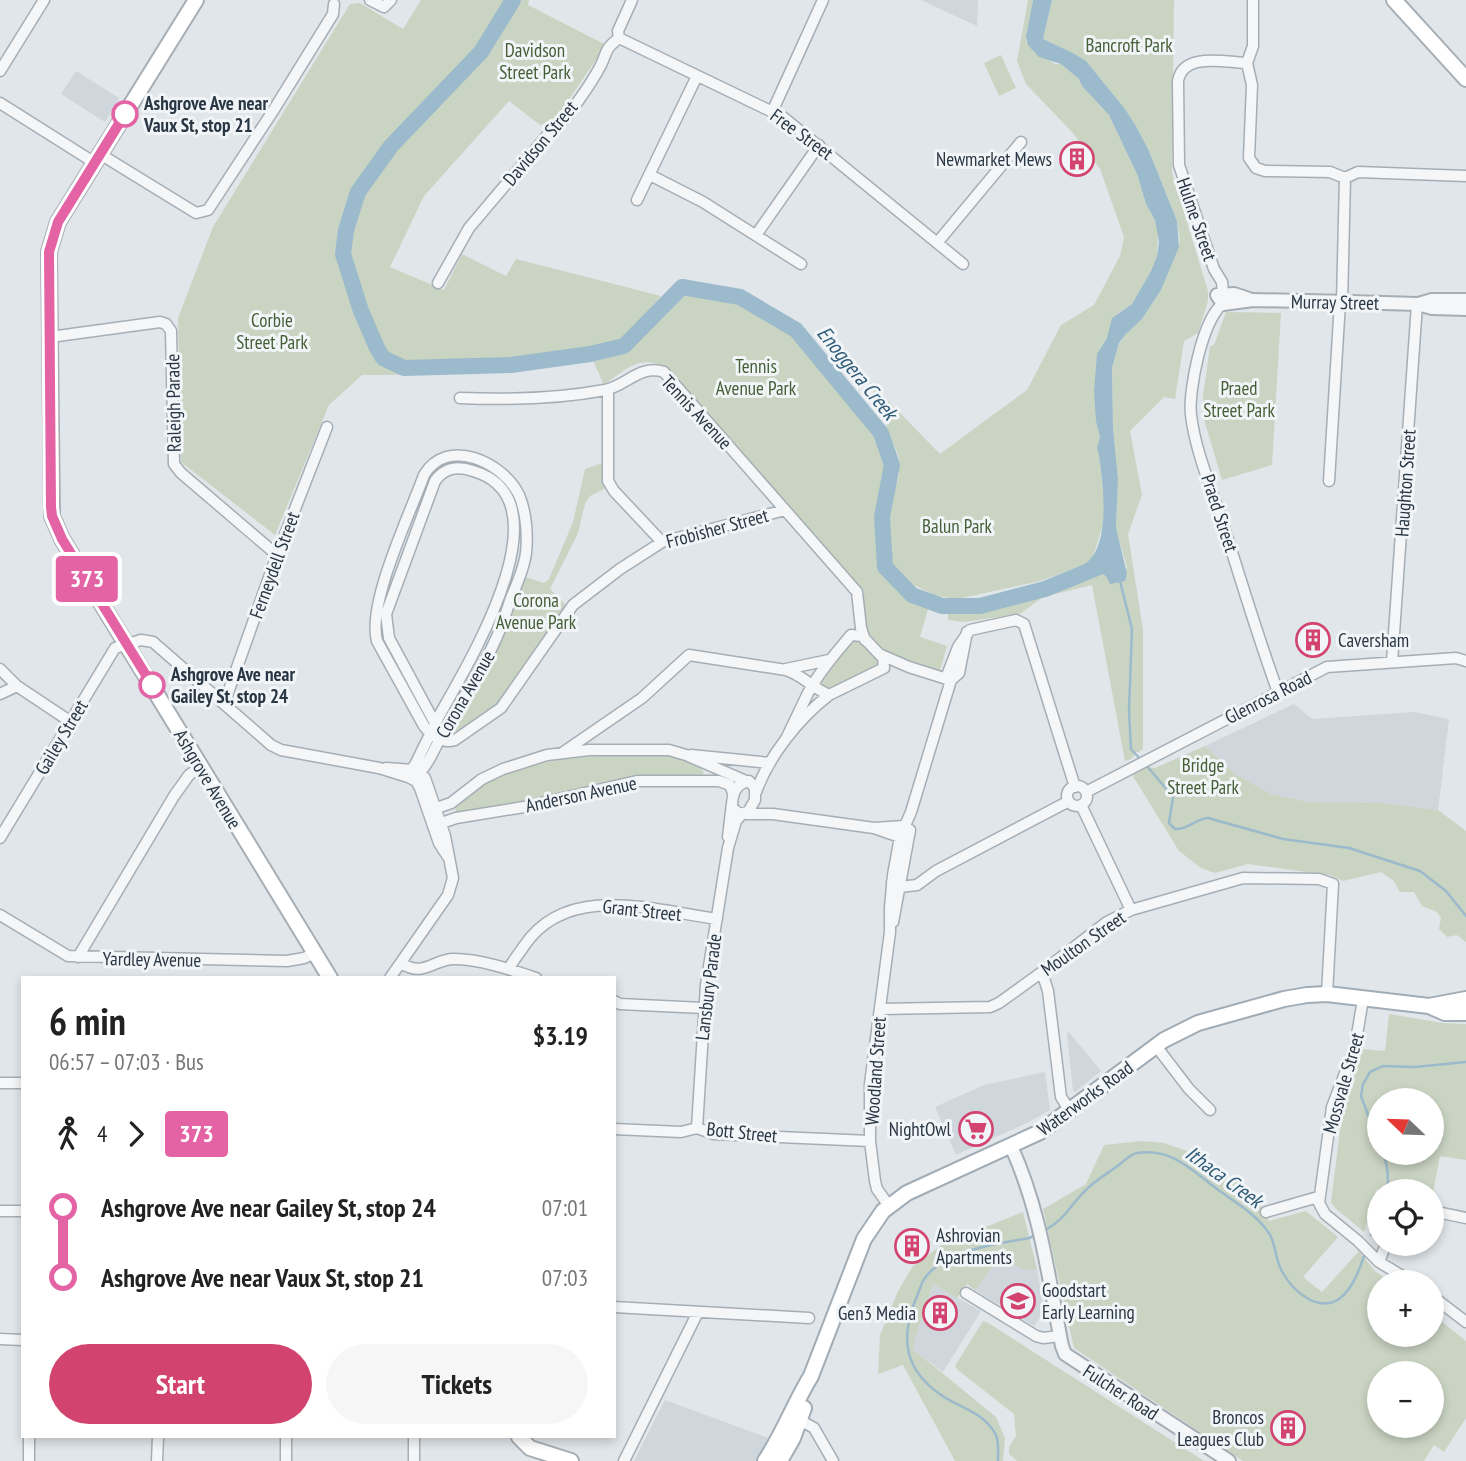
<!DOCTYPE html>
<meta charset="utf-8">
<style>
:root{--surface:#fff;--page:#f6f6f6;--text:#222;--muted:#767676;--accent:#d3436f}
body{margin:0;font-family:"PT Sans Narrow",sans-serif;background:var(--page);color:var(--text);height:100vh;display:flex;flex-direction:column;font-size:26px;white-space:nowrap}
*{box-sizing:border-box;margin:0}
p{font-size:23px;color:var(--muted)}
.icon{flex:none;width:38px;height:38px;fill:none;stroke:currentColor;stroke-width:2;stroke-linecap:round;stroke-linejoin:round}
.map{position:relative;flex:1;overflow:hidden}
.side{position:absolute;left:21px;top:976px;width:595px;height:462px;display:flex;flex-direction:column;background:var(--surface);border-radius:0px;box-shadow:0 4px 10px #0003}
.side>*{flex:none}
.badge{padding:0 14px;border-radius:5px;font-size:24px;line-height:46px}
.needle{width:46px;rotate:293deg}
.tools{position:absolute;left:1367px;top:1088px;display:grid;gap:14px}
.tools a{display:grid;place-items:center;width:77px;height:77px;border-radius:50%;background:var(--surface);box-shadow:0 4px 10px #0003;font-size:35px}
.map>.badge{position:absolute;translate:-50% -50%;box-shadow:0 0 0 4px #fff}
.legs{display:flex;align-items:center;gap:10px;height:77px;padding:0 28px;font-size:23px}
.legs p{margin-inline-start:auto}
.overview{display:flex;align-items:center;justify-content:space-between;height:119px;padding:0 28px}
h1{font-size:38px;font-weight:800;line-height:52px}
.primary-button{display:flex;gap:14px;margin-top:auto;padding:14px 28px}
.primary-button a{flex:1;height:80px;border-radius:42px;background:var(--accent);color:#fff;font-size:28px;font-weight:800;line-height:80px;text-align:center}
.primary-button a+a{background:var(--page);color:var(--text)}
ul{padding:0 28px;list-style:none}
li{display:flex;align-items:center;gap:24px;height:70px;font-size:26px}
li i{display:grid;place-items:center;width:10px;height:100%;margin:0 9px;background:currentColor}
li i::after{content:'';width:18px;height:18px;margin:-9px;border:5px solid;border-radius:50%;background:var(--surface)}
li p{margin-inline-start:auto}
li:first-child i{background:linear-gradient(#0000 50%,currentColor 0)}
li:last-child i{background:linear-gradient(currentColor 50%,#0000 0)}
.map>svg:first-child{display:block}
.built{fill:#cfd6dc}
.green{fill:#cad4c2;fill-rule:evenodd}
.water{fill:#9bbacb}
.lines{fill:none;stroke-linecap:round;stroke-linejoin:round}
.stream{stroke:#9bbacb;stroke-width:2.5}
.river{stroke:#9bbacb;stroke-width:16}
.minor-casing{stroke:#a6aeb5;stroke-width:13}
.tertiary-casing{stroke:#a6aeb5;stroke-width:16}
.secondary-casing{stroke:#a6aeb5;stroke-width:18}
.primary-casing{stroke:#a0acb6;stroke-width:18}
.minor{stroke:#f4f6f8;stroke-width:10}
.tertiary{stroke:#f4f6f8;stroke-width:12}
.secondary{stroke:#fff;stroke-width:14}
.primary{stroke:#fff;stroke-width:14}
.line-1-casing{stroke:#fff;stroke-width:16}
.line-1{stroke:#e463a4;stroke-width:10}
.stop-1-dot{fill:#fff;stroke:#e463a4;stroke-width:3.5}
.labels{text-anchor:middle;stroke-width:6;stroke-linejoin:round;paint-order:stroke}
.park-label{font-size:19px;fill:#445f36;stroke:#f1f5f8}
.stop-label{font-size:19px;font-weight:bold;fill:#293643;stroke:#f1f5f8;text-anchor:start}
.street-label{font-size:19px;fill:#293643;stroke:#f1f5f8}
.poi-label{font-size:19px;fill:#293643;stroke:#f1f5f8;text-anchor:end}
.water-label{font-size:21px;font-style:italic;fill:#315c78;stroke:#f1f5f8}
</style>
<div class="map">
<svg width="1466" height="1461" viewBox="0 0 1466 1461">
<rect width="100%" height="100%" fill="#e1e6ea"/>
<path class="built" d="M921 0H978L977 26Z
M76 71 119 98 105 122 61 94Z
M1294 704 1312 719 1414 712 1449 719 1438 810 1384 803 1308 802 1271 794 1235 774 1205 746Z
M1069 1032 1101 1071 1075 1092 1073 1091 1067 1034Z
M1045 1072 1050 1110 1027 1123 956 1155 935 1107 984 1085Z
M1003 1260 1026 1270 1037 1269 1044 1312 1034 1326 975 1290 991 1269Z
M933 1284 981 1311 943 1372 913 1349 915 1338Z
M665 1400 771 1439 756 1461H634Z"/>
<path class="green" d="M421 0H529L528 5 606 45 555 120 540 125 509 101 424 196 390 267 444 290 462 254 506 276 516 259 661 296 618 345 515 359 445 360 427 375H362L329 405 275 535 181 462 178 318 213 227 350 4 360 3 403 29Z
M1028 0H1033L1026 41 1055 64H1061L1079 79 1082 86 1109 115 1137 174 1146 204 1155 220 1158 234 1157 256 1151 271 1132 304 1114 316 1107 338 1099 350 1094 391 1100 437 1097 448 1099 455 1105 510 1104 522 1092 559 1084 565 1040 581 957 599 936 596 900 578 889 562V512L899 475V458L869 381 940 454 1027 390 1061 325 1094 305 1120 256 1124 237 1100 169 1072 132 1026 84 1017 61Z
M1052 0H1174L1172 173 1208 291V301L1198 333 1184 341 1175 399 1164 397 1130 431 1142 495 1128 534 1143 630V749L1139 752H1136L1131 759 1125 761 1092 585 1043 597 1020 614 963 622 948 620V610C1001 609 1044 590 1093 572L1101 573 1108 578 1127 568 1116 527 1118 479 1113 428 1112 368 1119 344 1126 334 1142 319 1161 290 1180 241 1177 221 1149 151 1136 126 1125 109 1086 61 1073 53 1043 39Z
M1001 55 1016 88 999 96 984 63Z
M682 287 740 297 796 330 881 433 892 465 882 517 885 567 912 595 942 606 928 609 920 637 947 646 940 671C914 663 867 654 863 620 862 611 864 601 864 592L668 369C640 353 627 369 604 385L590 354 624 346Z
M1226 312 1281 313 1272 465 1222 480 1203 416V396L1210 346 1214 345Z
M602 463 606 488 590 496 585 504 578 533 550 589 568 607 500 704 460 731H454L452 727 495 651 525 577 544 583 549 579 573 522 585 469Z
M857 637 882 664 828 691 821 687 819 683 844 646Z
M1205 746 1235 774 1271 794 1308 802 1384 803 1438 810 1466 831V942L1457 935 1447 937 1439 929 1441 918 1437 912 1422 906 1414 892H1400L1394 881 1381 872 1343 881 1329 875 1248 864 1215 873 1201 868 1179 851 1133 776 1135 771 1144 767 1155 768Z
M663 753C677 756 698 760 704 773L702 775 647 776 545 800 459 813 455 810C457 800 469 792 477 787 533 754 600 756 663 753Z
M1389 1014 1442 1023 1466 1024V1160L1440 1156 1432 1198V1192L1376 1190 1364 1232 1335 1208 1331 1202 1343 1106 1363 1049 1385 1051ZM1379 1101H1432V1153H1379Z
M1142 1141 1164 1143 1196 1154 1230 1179 1251 1189 1269 1221 1306 1211 1338 1237 1303 1277 1322 1292 1359 1251 1374 1270 1391 1283H1379V1335H1432V1314L1466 1341V1418L1444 1452 1434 1445 1424 1461H1243L1074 1348 1043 1209 1086 1184 1104 1145ZM1379 1374H1432V1426H1379Z
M1023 1212 1037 1269 1026 1270 1003 1260 991 1269 975 1290 967 1284 957 1298 933 1284 915 1338 913 1349 996 1417 1005 1438 1003 1461H955L903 1365 878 1374 880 1335 898 1291 913 1266 943 1244Z
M983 1321 990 1324 1204 1461H1017L1009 1454V1447L1016 1436 1014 1414 958 1370 955 1366Z"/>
<path class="water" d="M1033 0H1052L1043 39 1073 53 1086 61 1125 109 1136 126 1149 151 1177 221 1179 247 1161 290 1142 319 1126 334 1119 343 1112 368 1113 428 1118 479 1116 527 1127 574 1125 581 1110 584C1105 569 1095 572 1082 576L1080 567C1113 552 1103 485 1099 456L1097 448 1100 437 1096 421 1094 391 1097 354 1107 338 1112 318 1132 304 1151 271 1157 256 1159 242 1155 220 1146 204 1137 174 1109 115 1082 86 1079 79 1061 64 1039 57 1028 45 1026 37Z"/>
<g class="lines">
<path class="stream" d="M1120 581 1132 629 1129 711 1131 749 1142 761
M1147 766 1173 797 1169 823 1175 829C1188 830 1195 819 1208 818L1283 839 1349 848 1420 871 1446 891 1466 916
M1379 1144 1361 1096 1363 1084 1370 1072 1383 1066 1415 1067 1466 1062
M1383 1153C1388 1166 1389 1178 1387 1192
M1045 1230C1065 1220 1070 1205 1086 1190 1095 1180 1109 1173 1120 1164 1125 1160 1131 1154 1137 1153 1173 1148 1191 1170 1217 1189 1233 1201 1253 1212 1266 1229 1277 1242 1274 1259 1283 1273 1293 1291 1318 1313 1339 1299 1353 1289 1360 1268 1365 1253
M1371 1235 1379 1215
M998 1461C998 1453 999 1442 996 1435 983 1411 961 1409 941 1395 905 1370 900 1340 915 1301 918 1295 920 1287 923 1281 941 1250 998 1244 1029 1238L1036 1235"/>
<path class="river" d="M513 0 481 52 391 146 358 192 346 230 343 254 361 311 377 348 383 358 404 368 511 365 590 354 624 346 682 287 740 297 796 330 881 433 892 465 882 517 885 567 912 595 942 606H980L1045 589 1099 567"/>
<g class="minor-casing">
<path id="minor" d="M370 0 384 7 391 0
M1253 0V46L1247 63 1252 85 1249 158 1256 168 1265 171 1330 172 1345 178 1358 172 1466 176
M619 38 783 117 963 264
M0 71 44 0
M0 103 95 163
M773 110 823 0
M100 154 196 213 208 210 273 111 333 14 334 4
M650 175 703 202 801 264
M637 200 697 76
M756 235 819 145
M937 243 1021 142
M438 283 469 228 550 132C566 122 592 82 601 65 608 50 604 50 619 38L618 31 632 0
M1223 294 1222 282 1214 269 1179 165 1178 81C1183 52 1225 62 1247 63
M1342 302 1345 178
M1223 304C1203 317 1188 391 1191 415 1195 449 1210 485 1221 518 1240 576 1257 635 1278 692
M50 337 160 322 166 324 171 331 174 464 181 473 277 555
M608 390V481L614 491 662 542
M460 398C507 400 557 399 605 390 626 386 640 364 664 372L857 592 861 628 865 640
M1329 481 1340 302
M879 654 909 667 950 680
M1392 662 1417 304
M0 669 17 686 71 722
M786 669 829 660
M946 678 958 647 970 630 1016 620 1024 624 1075 787
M0 694 17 686
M224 704 277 555 327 427
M562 753 642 698 689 655 786 670C802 675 813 688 829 695L884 668 883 658 862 636 851 635C836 653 819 672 808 693L787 737
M691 755 770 763
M386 768 413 770 425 778 445 836 453 878 448 895 390 978
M413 779C428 768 437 743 446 726 462 699 481 672 494 643 501 629 506 613 511 598 517 584 524 569 526 553 528 535 526 511 519 495 503 462 447 436 424 475 410 514 367 603 377 641L424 726C430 735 443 744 455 740L501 708 573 605 620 569 662 542 785 510
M413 779 412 770 417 761C424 746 432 731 439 716 466 667 571 499 473 471 458 466 445 467 435 481L386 614 389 638 437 727 439 738
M749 781 755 788V800L748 812 739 814 732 807C732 794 735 784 749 781Z
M1067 796a10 10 0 1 1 20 0a10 10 0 1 1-20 0Z
M756 792C769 756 798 719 829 695
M1086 792 1327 667 1456 658 1466 661
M1081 805 1131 910
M428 811 451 803 482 779 503 769 547 755 589 750H669L686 755 746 781
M743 814H773L874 828 900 837 909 834 904 826 874 828
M433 826 456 818 524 807 637 781H719L730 785 733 793
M728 837 732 803
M0 838 115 648 141 640 153 642 271 745 281 750 379 768 408 777 416 781 420 788 439 843 448 857
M892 882 900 887 917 885 936 871 1069 801
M0 915 68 956 287 961 304 958 315 953
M893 922 910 830
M78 957 174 796 189 775 200 767
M401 963C424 978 433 959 454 959 480 959 512 970 536 978
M509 969C513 960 519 954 524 946 567 882 653 910 717 919
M1042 972 1048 991 1061 1097 1070 1111
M1363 999 1355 1047 1332 1107 1319 1203 1325 1214 1358 1241 1379 1262 1414 1283
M614 1001 620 1004 703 1008
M880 1009 990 1007 999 1003 1042 972 1107 922 1131 910 1243 878 1319 879 1333 884 1327 994
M1156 1046 1189 1089 1210 1110
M0 1083H23
M697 1128 706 985 728 848 736 821 742 814
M614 1129 681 1132 697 1128 714 1134 870 1141
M889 1206 877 1189 875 1181 870 1141V1084L890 932V907L893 875 900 837 911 812 951 680 959 673 967 632
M0 1211H23
M1432 1211 1466 1218
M1266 1212 1318 1197
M1379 1262 1386 1244
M966 1293 1036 1336 1043 1338 1060 1336
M1432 1296 1466 1322
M614 1307 809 1318
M0 1339 22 1340
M796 1418 814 1428 833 1461
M29 1461V1437
M157 1461 158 1437
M286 1461V1437
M414 1461V1437
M624 1461 698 1312"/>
</g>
<g class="tertiary-casing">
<path id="tertiary" d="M1223 304 1253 300 1351 302 1417 304 1432 308 1466 309
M1223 304 1217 295 1234 294 1249 299
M1418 304 1432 300H1466
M1011 1146C1041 1212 1048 1276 1062 1346L1065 1354 1229 1461"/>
</g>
<g class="secondary-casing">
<path id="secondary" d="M196 0 58 222 49 252 52 516 62 539 330 978
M1394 0 1466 79
M519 1437 530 1448 571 1461"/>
</g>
<g class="primary-casing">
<path id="primary" d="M1429 1006 1466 999
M765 1461C783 1434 794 1404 811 1376L864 1239 883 1211 907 1193 1040 1132 1164 1040 1198 1023 1284 999 1307 995 1327 994 1429 1006 1445 1013H1466
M780 1461 793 1438 804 1408"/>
</g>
<use href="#minor" class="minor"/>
<use href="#tertiary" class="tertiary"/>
<use href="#secondary" class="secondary"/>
<use href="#primary" class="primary"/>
</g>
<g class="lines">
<g class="line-1-casing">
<path id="line-1" d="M125 114 58 222 49 252 51 507 52 516 62 539 152 685"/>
</g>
<use href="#line-1" class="line-1"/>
</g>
<defs>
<g id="building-ring" transform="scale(1.75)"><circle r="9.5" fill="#f1f5f8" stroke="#d3436f" stroke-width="1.5"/><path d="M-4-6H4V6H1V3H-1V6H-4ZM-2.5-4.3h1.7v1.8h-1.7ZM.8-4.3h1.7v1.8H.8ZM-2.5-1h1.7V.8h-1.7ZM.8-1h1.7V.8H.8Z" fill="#d3436f"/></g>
<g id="supermarket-ring" transform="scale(1.75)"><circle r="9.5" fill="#f1f5f8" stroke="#d3436f" stroke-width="1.5"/><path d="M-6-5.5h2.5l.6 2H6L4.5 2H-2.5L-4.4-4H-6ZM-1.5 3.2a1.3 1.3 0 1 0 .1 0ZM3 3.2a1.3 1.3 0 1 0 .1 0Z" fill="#d3436f"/></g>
<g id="school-ring" transform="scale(1.75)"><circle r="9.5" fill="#f1f5f8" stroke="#d3436f" stroke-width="1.5"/><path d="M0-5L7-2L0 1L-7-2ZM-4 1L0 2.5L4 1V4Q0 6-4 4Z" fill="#d3436f"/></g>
</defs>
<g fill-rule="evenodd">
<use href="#building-ring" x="1077" y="159"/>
<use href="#building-ring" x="1313" y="640"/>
<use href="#supermarket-ring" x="976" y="1129"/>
<use href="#building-ring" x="912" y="1246"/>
<use href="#school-ring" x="1018" y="1301"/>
<use href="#building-ring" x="940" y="1313"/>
<use href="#building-ring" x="1288" y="1428"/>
</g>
<g class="stop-1-dot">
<circle cx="125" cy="114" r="12"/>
<circle cx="152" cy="685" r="12"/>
</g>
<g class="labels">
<g class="park-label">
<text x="1129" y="52">Bancroft Park</text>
<text x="535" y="57">Davidson<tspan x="535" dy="22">Street Park</tspan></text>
<text x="272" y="327">Corbie<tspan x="272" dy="22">Street Park</tspan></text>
<text x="756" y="373">Tennis<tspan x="756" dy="22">Avenue Park</tspan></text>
<text x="1239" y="395">Praed<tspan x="1239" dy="22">Street Park</tspan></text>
<text x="957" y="533">Balun Park</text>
<text x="536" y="607">Corona<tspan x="536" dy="22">Avenue Park</tspan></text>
<text x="1203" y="772">Bridge<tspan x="1203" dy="22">Street Park</tspan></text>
</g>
<g class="stop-label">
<text x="144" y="110">Ashgrove Ave near<tspan x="144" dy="22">Vaux St, stop 21</tspan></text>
<text x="171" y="681">Ashgrove Ave near<tspan x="171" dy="22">Gailey St, stop 24</tspan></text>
</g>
<g class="street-label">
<text transform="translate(802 134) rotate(36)" y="7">Free Street</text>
<text transform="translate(540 143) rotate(-50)" y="7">Davidson Street</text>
<text transform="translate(1197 219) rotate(71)" y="7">Hulme Street</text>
<text transform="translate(1335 302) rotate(1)" y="7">Murray Street</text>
<text transform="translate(173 403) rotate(-91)" y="7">Raleigh Parade</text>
<text transform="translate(697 412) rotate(47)" y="7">Tennis Avenue</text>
<text transform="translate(1405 483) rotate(-86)" y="7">Haughton Street</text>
<text transform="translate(1220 513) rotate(72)" y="7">Praed Street</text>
<text transform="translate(717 528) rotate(-15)" y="7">Frobisher Street</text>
<text transform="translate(274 565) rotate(-70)" y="7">Ferneydell Street</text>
<text transform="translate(465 694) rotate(-60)" y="7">Corona Avenue</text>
<text transform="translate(1268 697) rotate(-27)" y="7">Glenrosa Road</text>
<text transform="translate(61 737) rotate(-59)" y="7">Gailey Street</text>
<text transform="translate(208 779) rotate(59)" y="7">Ashgrove Avenue</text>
<text transform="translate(581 794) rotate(-12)" y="7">Anderson Avenue</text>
<text transform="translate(642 910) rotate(6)" y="7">Grant Street</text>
<text transform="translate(1083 943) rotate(-35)" y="7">Moulton Street</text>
<text transform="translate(152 959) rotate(1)" y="7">Yardley Avenue</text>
<text transform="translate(708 987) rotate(-83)" y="7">Lansbury Parade</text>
<text transform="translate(875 1071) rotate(-86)" y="7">Woodland Street</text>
<text transform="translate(1343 1083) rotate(-74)" y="7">Mossvale Street</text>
<text transform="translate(1085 1098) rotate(-36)" y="7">Waterworks Road</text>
<text transform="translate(742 1132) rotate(6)" y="7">Bott Street</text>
<text transform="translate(1121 1392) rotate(33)" y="7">Fulcher Road</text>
</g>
<g class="poi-label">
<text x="1052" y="166">Newmarket Mews</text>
<text x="1338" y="647" text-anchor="start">Caversham</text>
<text x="951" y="1136">NightOwl</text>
<text x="936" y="1242" text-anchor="start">Ashrovian<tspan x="936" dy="22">Apartments</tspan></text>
<text x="1042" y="1297" text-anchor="start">Goodstart<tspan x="1042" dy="22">Early Learning</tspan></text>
<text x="916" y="1320">Gen3 Media</text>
<text x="1264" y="1424">Broncos<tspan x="1264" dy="22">Leagues Club</tspan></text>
</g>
<g class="water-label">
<text transform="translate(857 373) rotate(51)" y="7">Enoggera Creek</text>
<text transform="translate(1224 1177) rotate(36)" y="7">Ithaca Creek</text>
</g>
</g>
</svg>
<div class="tools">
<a><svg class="needle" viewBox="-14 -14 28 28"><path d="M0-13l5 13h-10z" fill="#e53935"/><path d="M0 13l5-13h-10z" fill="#767676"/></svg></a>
<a><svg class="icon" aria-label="locate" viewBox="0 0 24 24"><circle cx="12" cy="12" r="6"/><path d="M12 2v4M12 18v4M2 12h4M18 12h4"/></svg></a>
<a>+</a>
<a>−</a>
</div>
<b class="badge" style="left:87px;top:579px;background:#e463a4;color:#fff">373</b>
<section class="side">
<div class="overview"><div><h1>6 min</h1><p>06:57 – 07:03 · Bus</p></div><b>$3.19</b></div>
<div class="legs"><svg class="icon" aria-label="walk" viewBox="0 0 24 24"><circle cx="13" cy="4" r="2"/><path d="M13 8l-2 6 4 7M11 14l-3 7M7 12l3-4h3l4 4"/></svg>4<svg class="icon" aria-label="forward" viewBox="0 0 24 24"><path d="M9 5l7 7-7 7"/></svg><b class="badge" style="background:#e463a4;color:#fff">373</b></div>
<ul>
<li><i style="color:#e463a4"></i><b>Ashgrove Ave near Gailey St, stop 24</b><p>07:01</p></li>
<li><i style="color:#e463a4"></i><b>Ashgrove Ave near Vaux St, stop 21</b><p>07:03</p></li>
</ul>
<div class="primary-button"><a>Start</a><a>Tickets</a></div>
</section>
</div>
